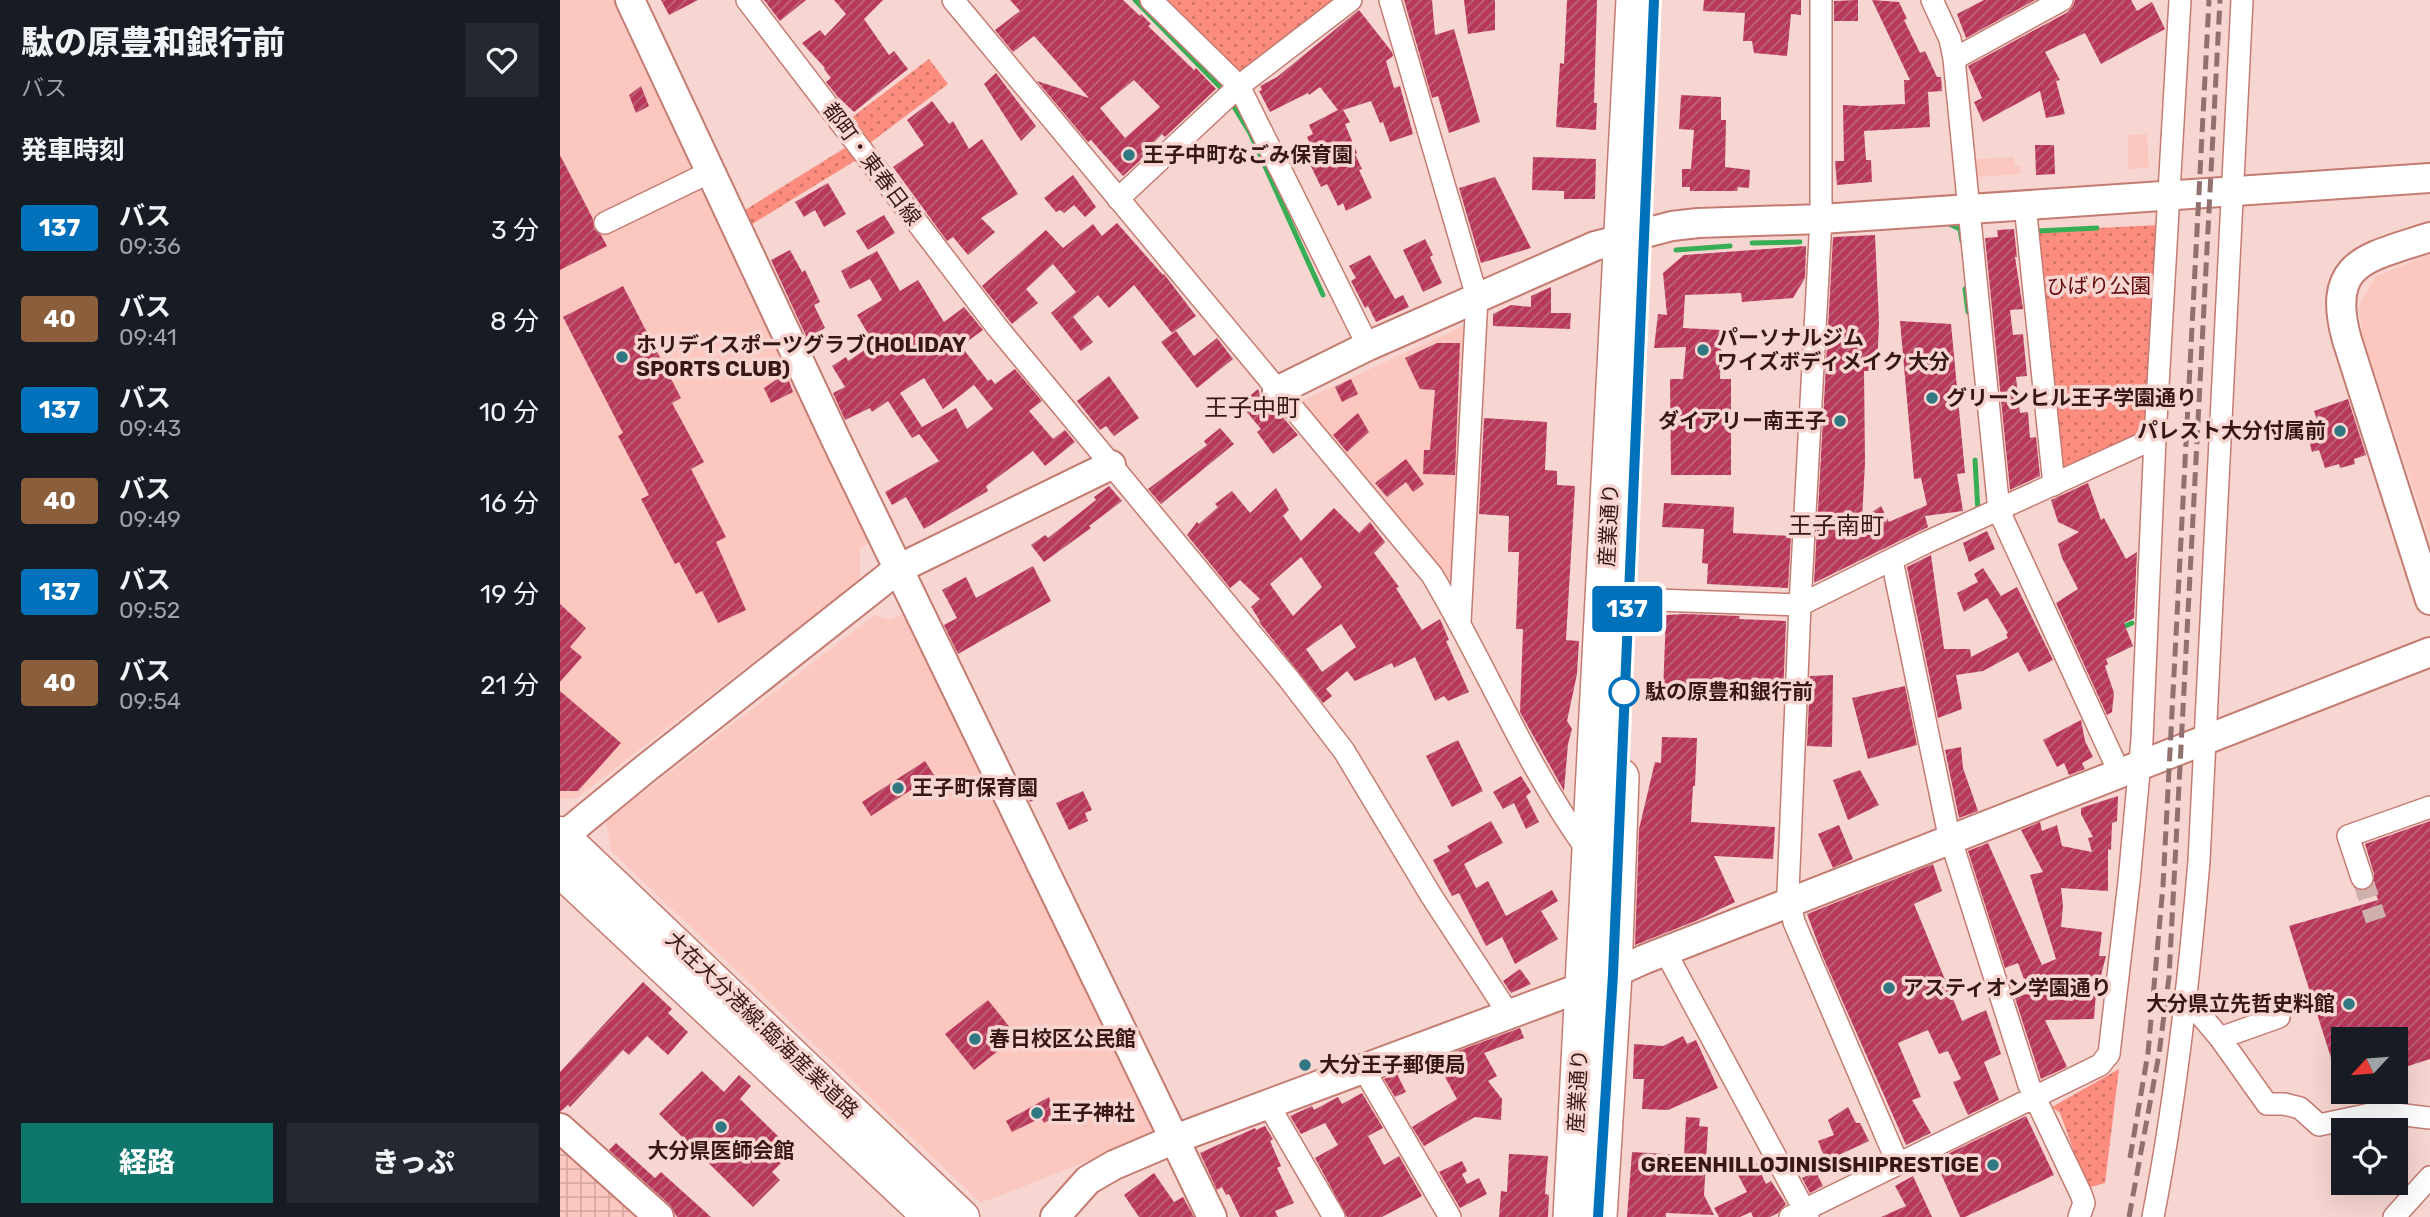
<!DOCTYPE html>
<html lang="ja">
<meta charset="utf-8">
<style>
:root{--surface:#171b24;--page:#242831;--text:#f1f3f6;--muted:#9ea1a6;--accent:#0f766e}
body{margin:0;font-family:Rubik,"Noto Sans JP",sans-serif;background:var(--page);color:var(--text);height:100vh;display:flex;flex-direction:column;font-size:26px;white-space:nowrap}
*{box-sizing:border-box;margin:0}
p{font-size:23px;color:var(--muted)}
.icon{flex:none;width:38px;height:38px;fill:none;stroke:currentColor;stroke-width:2;stroke-linecap:round;stroke-linejoin:round}
.map{position:relative;flex:1;overflow:hidden}
.panel{display:flex;flex-direction:column;background:var(--surface);width:560px}
.panel>*{flex:none}
.badge{padding:0 14px;border-radius:5px;font-size:24px;line-height:46px}
.needle{width:46px;rotate:244deg}
.controls{position:absolute;left:1771px;top:1027px;display:grid;gap:14px}
.controls a{display:grid;place-items:center;width:77px;height:77px;border-radius:0px;background:var(--surface);box-shadow:0 7px 28px #0002;font-size:35px}
.map>.badge{position:absolute;translate:-50% -50%;box-shadow:0 0 0 4px #fff}
h2{padding:0 21px;font-size:26px;line-height:63px}
.round{display:grid;place-items:center;flex:none;width:74px;height:74px;border-radius:0px;background:var(--page)}
.headline{display:flex;align-items:center;justify-content:space-between;height:119px;padding:0 21px}
h1{font-size:33px;font-weight:800;line-height:52px}
.cta{display:flex;gap:14px;margin-top:auto;padding:14px 21px}
.cta a{flex:1;height:80px;border-radius:0px;background:var(--accent);color:#fff;font-size:28px;font-weight:800;line-height:80px;text-align:center}
.cta a+a{background:var(--page);color:var(--text)}
ul{padding:0;list-style:none}
li{display:flex;align-items:center;gap:21px;height:91px;padding:0 21px}
li div{flex:1}
li b{display:block;font-size:26px}
li em{font-style:normal}
li .badge{min-width:77px;font-weight:700;text-align:center}
main{display:flex;flex:1;min-height:0}
.map>svg:first-child{display:block}
.built{fill:#fcc7bf}
.industrial{fill:url(#industrial-grid)}
.green{fill:url(#green-dots)}
.lines{fill:none;stroke-linecap:round;stroke-linejoin:round}
.stream{stroke:#37ae56;stroke-width:5}
.building{fill:url(#building-hatch);fill-rule:evenodd}
.street-tunnel{stroke:#d0b0ac;stroke-width:21;stroke-dasharray:21 10;stroke-linecap:butt}
.street-casing{stroke:#c47c72;stroke-width:24}
.secondary-casing{stroke:#c47c72;stroke-width:32}
.primary-casing{stroke:#c47c72;stroke-width:35}
.highway-casing{stroke:#c47c72;stroke-width:40}
.street{stroke:#fff;stroke-width:21}
.secondary{stroke:#fff;stroke-width:28}
.primary{stroke:#fff;stroke-width:32}
.highway{stroke:#fff;stroke-width:37}
.rail{stroke:#90716d;stroke-width:5;stroke-dasharray:14 7;stroke-linecap:butt}
.line-casing{stroke:#fff;stroke-width:16}
.line{stroke:#0072bc;stroke-width:10}
.poi-dot{fill:#307882;stroke:#f7d6d1;stroke-width:2.5}
.stop-dot{fill:#fff;stroke:#0072bc;stroke-width:3.5}
.labels{text-anchor:middle;stroke-width:7;stroke-linejoin:round;paint-order:stroke}
.poi-label{font-size:21px;font-weight:bold;fill:#361916;stroke:#f7d6d1;text-anchor:start}
.street-label{font-size:21px;fill:#361916;stroke:#f7d6d1}
.park-label{font-size:21px;fill:#600b09;stroke:#f7d6d1}
.stop-label{font-size:21px;font-weight:bold;fill:#361916;stroke:#f7d6d1;text-anchor:start}
.quarter-label{font-size:24px;fill:#361916;stroke:#f7d6d1}
</style>
<main>
<section class="panel">
<div class="headline"><div><h1>駄の原豊和銀行前</h1><p>バス</p></div><a class="round"><svg class="icon" aria-label="heart" viewBox="0 0 24 24"><path d="M12 20l-8-8c-3-5 5-10 8-4 3-6 11-1 8 4z"/></svg></a></div>
<h2>発車時刻</h2>
<ul>
<li><span class="badge" style="background:#0072bc;color:#fff">137</span><div><b>バス</b><p>09:36</p></div><em>3 分</em></li>
<li><span class="badge" style="background:#8b5e3c;color:#fff">40</span><div><b>バス</b><p>09:41</p></div><em>8 分</em></li>
<li><span class="badge" style="background:#0072bc;color:#fff">137</span><div><b>バス</b><p>09:43</p></div><em>10 分</em></li>
<li><span class="badge" style="background:#8b5e3c;color:#fff">40</span><div><b>バス</b><p>09:49</p></div><em>16 分</em></li>
<li><span class="badge" style="background:#0072bc;color:#fff">137</span><div><b>バス</b><p>09:52</p></div><em>19 分</em></li>
<li><span class="badge" style="background:#8b5e3c;color:#fff">40</span><div><b>バス</b><p>09:54</p></div><em>21 分</em></li>
</ul>
<div class="cta"><a>経路</a><a>きっぷ</a></div>
</section>
<div class="map">
<svg width="1870" height="1217" viewBox="0 0 1870 1217">
<defs>
<pattern id="industrial-grid" width="8" height="8" patternUnits="userSpaceOnUse" patternTransform="scale(1.75)"><rect width="8" height="8" fill="#fcc7bf"/><path d="M0 4h8M4 0v8" fill="none" stroke="#d9aaa3"/></pattern>
<pattern id="green-dots" width="8" height="8" patternUnits="userSpaceOnUse" patternTransform="scale(1.75)"><rect width="8" height="8" fill="#fb8c7e"/><path d="M2 2h.1M6 6h.1" fill="none" stroke="#cc7266" stroke-width="1.8" stroke-linecap="round"/></pattern>
<pattern id="building-hatch" width="6" height="6" patternUnits="userSpaceOnUse" patternTransform="scale(1.75)"><rect width="6" height="6" fill="#b8385b"/><path d="M-1 1l2-2M0 6l6-6M5 7l2-2" fill="none" stroke="#bc667c"/></pattern>
</defs>
<rect width="100%" height="100%" fill="#f7d6d1"/>
<path class="built" d="M0 0H56L312 541 300 548V579L17 798 0 799Z
M1587 134 1589 168 1568 169V135Z
M1454 157V166H1460L1461 174 1417 177 1415 159Z
M1870 254V540L1803 337 1799 306 1815 277Z
M905 325 894 583 888 586 739 402Z
M346 611 599 1133 421 1203 51 851 46 821 315 615 330 620Z"/>
<path class="industrial" d="M0 1142 83 1217H0Z"/>
<path class="green" d="M604 0H774L679 74Z
M369 59 388 84 306 146 287 121Z
M288 146 298 159 189 226 182 212Z
M1599 225 1590 428 1503 471 1477 231Z
M1559 1069 1545 1183 1527 1188 1500 1113 1492 1107Z"/>
<g class="lines">
<path class="stream" d="M575 0 666 93
M671 102 690 133 763 295
M1385 222 1400 229 1402 241
M1477 231 1537 228
M1192 243 1240 242
M1116 250 1170 246
M1405 289 1408 312
M1415 460 1418 512
M1559 629 1572 623"/>
</g>
<path class="building" d="M101 0H138L109 15Z
M204 0H246L220 21Z
M274 0H323L304 19 329 55 334 51 348 69 294 112 278 97 266 82 271 78 264 69 265 68 242 43 260 30 265 36 286 14Z
M450 0H563L580 16 581 14 591 24 588 26 634 70 636 68 656 89 605 137 602 134 584 152 586 155 563 176 531 140 528 142 477 81 529 98 474 36 453 52 435 30 460 11ZM574 80 600 107 565 138 540 108Z
M844 0H872L875 35 894 29 920 122 889 133 878 96 872 98Z
M904 0H935V30L908 34Z
M1007 0H1037L1034 103H1037L1036 130 996 127 1000 63 1004 64Z
M1144 0H1241V15L1231 14 1227 56 1194 53 1192 41H1183L1185 13 1143 11Z
M1298 0V21H1274V1Z
M1312 0 1339 2 1347 19 1344 20 1360 53 1365 51 1377 77H1381L1382 91 1368 92 1370 127 1304 131 1306 160H1311L1312 182 1277 185 1275 161H1284L1283 105 1303 106 1345 104 1344 80H1350Z
M1424 0H1475L1406 38 1397 14Z
M1515 0H1571L1577 11 1592 2 1605 29 1541 64 1525 33 1485 52 1500 80 1496 81 1505 114 1486 118 1480 91 1423 122 1414 102 1422 98 1408 66 1508 12 1513 6Z
M799 10 832 52 833 56 826 61 834 88 840 86 853 134 830 142 823 122 820 123 811 101 783 110 790 122 785 124 797 153 795 154 802 169 799 170 812 198 786 211 783 203 778 206 767 184 761 187 745 154 753 150 747 137 753 134 749 125 778 110 760 87 749 95 748 93 710 112 699 91 702 90 700 86 717 77Z
M436 73 476 126 461 141 424 84Z
M81 86 89 106 76 113 69 95Z
M1121 95 1161 97V120H1166L1165 167 1190 170 1189 188 1178 187 1177 191H1130V187H1122V169H1131L1134 130 1119 129Z
M372 101 389 124 393 121 409 149 422 139 458 194 421 218 435 232 408 255 393 237 387 241 333 167 364 145 347 120Z
M1475 145H1494L1495 174 1476 175Z
M0 155 33 219 34 229 41 235 47 246 0 270Z
M973 157 1036 159 1035 199H1004V191L972 190Z
M513 175 536 207 525 217 514 205 504 213 500 210 496 212 484 198Z
M935 177 971 248 921 263 899 188Z
M268 183 286 214 264 227 255 210 244 217 235 202Z
M324 215 335 233 308 250 296 231Z
M557 223 603 275 604 274 636 316 612 333 574 285 549 308 538 295 513 317 533 342 521 351 491 313 516 292 493 264 466 289 478 303 452 324 422 286 486 230 503 248 533 224 542 236Z
M1454 229 1457 257H1455L1463 309 1450 310 1453 335 1463 334 1467 376 1456 377 1460 413 1468 412 1470 438 1476 437 1480 476 1450 490 1425 238 1438 237 1437 230Z
M1315 235 1319 322 1317 371H1304L1305 463 1302 519 1321 506 1329 522 1367 505 1361 478 1354 479 1340 321 1391 324 1405 473 1397 474 1403 511 1365 516 1368 527 1254 583 1273 237Z
M865 239 873 255 870 257 882 283 863 292 843 250Z
M1246 246 1245 278 1233 298 1182 302 1181 293 1125 295 1123 328 1162 330 1160 379H1171V475H1111L1110 379H1123L1126 347 1094 348 1098 314 1107 315 1103 273 1124 255Z
M230 250 242 272 245 270 260 302 254 305 265 328 247 338 211 260Z
M317 251 340 291 358 280 384 322 404 307 423 330 401 346 428 381 431 379 435 384 455 369 482 401 469 411 493 439 505 430 515 442 485 466 473 451 426 486 428 491 364 529 346 497 332 505 325 492 379 461 359 434 352 438 328 401 312 412 310 408 285 420 273 393 285 387 272 366 286 357 288 361 314 344 297 315 322 300 310 279 290 289 281 271ZM364 378 383 409 414 385 433 409 407 429 396 408 362 427 340 393Z
M810 255 835 299 843 295 849 307 816 322 808 306 805 308 791 281 796 278 789 266Z
M63 286 121 398 112 403 144 462 131 469 166 537 156 542 186 610 158 623 142 591 136 594 119 562 115 564 81 499 89 495 58 436 63 433 3 317Z
M991 287V313H1011L1010 329 933 326V314L951 305 971 307V296Z
M616 331 634 356 657 338 673 359 637 388 601 342Z
M877 343H900L895 475 863 474 864 450H870L875 390 860 389 845 358Z
M226 373 233 392 211 403 204 388Z
M549 376 579 418 554 436 546 426 540 430 517 401Z
M791 379 798 394 782 402 775 387Z
M698 389 702 399 720 414 738 435 713 454 697 432 701 429 680 404Z
M1788 399 1806 455 1794 459 1795 464 1780 468 1779 464 1765 468 1759 450 1752 452 1748 437 1758 434 1756 428 1759 427 1754 411Z
M798 413 809 432 787 452 773 435Z
M924 418 987 422 985 470 997 471V485L1015 486 1006 640 1019 641 1017 674 1007 721 1012 729 1008 744 1004 791 960 712 963 629H956L959 552H948L949 516 919 514Z
M660 428 674 444 601 504 588 489 647 445 644 441Z
M846 459 864 484 853 492 846 482 827 497 815 483Z
M1528 483 1541 520 1544 518 1566 559 1577 552 1574 618 1564 623 1573 646 1546 659 1548 664 1545 666 1554 693 1552 712 1547 715 1496 603 1518 589 1502 558 1498 544 1519 532 1498 522 1491 500Z
M549 486 562 501 529 526 531 528 484 562 471 545 485 535 488 538 536 500 534 497Z
M716 488 729 510 723 516 741 541 774 508 799 533 810 522 825 542 814 553 839 587 836 588 862 630 880 619 889 640 886 641 909 692 888 701 884 696 875 701 855 657 834 668 832 663 795 681 787 671 766 689 772 696 763 703 699 622 700 621 691 607 700 599 680 580 670 588 627 535 637 522 639 524 658 507 655 504 672 491 690 513ZM741 557 762 587 733 616 710 584ZM781 624 796 647 762 672 746 649Z
M1104 503 1174 507 1173 533 1231 536 1228 588 1147 584 1148 564 1142 563 1144 529 1102 527Z
M1427 531 1435 549 1409 562 1403 543Z
M1371 555 1384 649H1410L1411 657 1448 638 1446 634 1448 633 1427 598 1404 612 1397 593 1418 582 1414 574 1423 568 1441 596 1457 587 1493 660 1469 672 1458 652 1423 671 1396 675 1402 709 1378 718 1347 567Z
M473 566 491 601 398 654 384 625 397 618 382 590 406 577 416 598Z
M0 604 26 628 10 647 22 657 0 682Z
M1125 614 1180 616 1179 619 1226 621 1223 697 1103 692 1106 615Z
M1273 675 1272 747 1247 746 1250 676Z
M1345 686 1357 745 1308 759 1292 698Z
M0 691 61 743 18 791H0Z
M1521 720 1525 741 1533 757 1522 763 1525 769 1509 775 1504 763 1497 767 1483 740Z
M1102 737 1137 738 1135 786H1133L1131 822 1215 827 1213 859 1154 856 1175 902 1138 920 1075 945 1079 829 1095 762 1101 763Z
M898 740 923 791 892 807 866 756Z
M1401 747 1403 768 1418 811 1399 818 1385 750Z
M365 761 374 775 311 816 302 802Z
M1300 770 1319 805 1288 820 1273 780Z
M961 776 971 792 966 796 979 822 966 829 954 803 943 809 933 792Z
M470 779 479 797 470 802 461 784Z
M523 791 532 810 525 813 528 821 509 830 496 803Z
M1558 796 1557 821 1552 823 1551 850 1548 849V891L1501 888 1503 906 1501 927 1542 932 1539 956H1546L1540 979H1537L1534 1019 1485 1020 1507 1067 1481 1079 1455 998 1469 993 1458 963 1445 968 1408 851 1428 843 1482 965 1496 959 1470 875 1483 872 1461 830 1480 822 1482 831 1497 825 1502 846 1532 852 1528 838 1533 837 1521 814V808Z
M931 821 943 843 904 864 916 888 928 881 946 916 992 890 998 901 981 911 998 939 955 964 942 937 926 946 899 893 892 896 873 860 890 851 887 846Z
M1870 821V1059L1836 1070V1040H1783V1086H1780L1729 926 1818 900 1813 884 1814 874 1805 844Z
M1279 825 1293 859 1273 868 1258 834Z
M1373 864 1382 891 1354 904 1402 1021 1426 1010 1441 1054 1424 1062 1439 1100 1408 1115 1393 1082 1401 1079 1388 1051 1379 1054 1368 1030 1338 1043 1361 1097 1352 1100 1371 1133 1346 1145 1263 957 1247 914Z
M960 969 971 984 951 993 943 981Z
M83 982 112 1009 108 1013 128 1032 108 1055 87 1036 69 1055 63 1050 10 1107 8 1105 0 1112V1072Z
M428 1000 452 1030 434 1044 439 1050 414 1070 385 1034Z
M960 1028 964 1038 924 1053 937 1076 928 1081 942 1099 941 1120 915 1117 864 1146 852 1127 897 1099 885 1077 886 1076 879 1058Z
M1123 1036 1127 1044 1136 1040 1158 1088 1108 1110 1082 1109 1084 1079H1073L1074 1044 1103 1046Z
M142 1071 164 1092 179 1075 191 1086 180 1099 222 1140 218 1144 229 1155 212 1172 220 1180 193 1207 99 1114Z
M837 1074 846 1092 835 1097 824 1079Z
M802 1093 823 1128 808 1136 824 1165 839 1156 862 1196 822 1217H787L755 1158 778 1145 765 1123 741 1134 730 1116 752 1106 754 1110 778 1097 782 1104Z
M489 1097 495 1117 484 1123 481 1118 452 1132 446 1121Z
M1288 1107 1296 1123H1300L1309 1141 1266 1161 1258 1141 1274 1135 1268 1120Z
M1466 1116 1494 1175 1405 1217H1400L1375 1160Z
M1126 1117 1140 1118 1139 1126 1148 1127 1144 1195 1154 1215 1106 1213V1217H1067L1072 1152 1124 1155Z
M705 1126 713 1139 710 1141 721 1166 717 1168 734 1203 715 1211 718 1217H680L669 1194 666 1195 662 1187 657 1190 640 1153 695 1128 696 1130Z
M56 1143 95 1178 101 1172 151 1217H117L110 1205 49 1150Z
M949 1154 988 1156 985 1194 989 1195 988 1217H939L941 1191 947 1192Z
M902 1161 907 1171 902 1174 907 1184 919 1178 927 1194 900 1208 879 1172Z
M1196 1163 1206 1184 1211 1181 1226 1204 1218 1213 1210 1217H1193L1191 1212 1180 1217H1159L1154 1208 1187 1192 1177 1173Z
M1256 1172 1263 1186 1250 1193 1242 1178Z
M594 1173 614 1202 623 1197 634 1217H579L564 1195Z
M1353 1176 1372 1217H1321L1346 1206 1335 1186Z"/>
<g class="lines">
<path class="street-tunnel" d="M1802 878 1816 920"/>
<g class="street-casing">
<path id="street" d="M187 0 437 327 728 678 784 751 872 897 948 1013
M393 0 872 575C927 667 966 767 1030 854
M591 0 679 86 808 346
M830 0 917 297 900 622
M1261 0V219L1240 605 1228 892 1234 922 1338 1164
M1372 0 1390 39 1394 59 1439 511 1560 774
M1394 59 1502 0
M558 199 679 86 791 0
M1465 205 1494 485
M45 223 150 172
M1332 560 1388 831 1469 1085 1521 1194 1524 1203 1519 1217
M1067 599 1240 605 1365 543 1595 438
M1802 878 1788 836 1870 807
M1105 951 1248 1217
M1627 999 1660 1038 1707 1104H1724L1740 1108 1759 1125 1820 1112 1870 1118
M1660 1038 1719 1017
M803 1068 890 1217
M708 1104 774 1217
M1230 1217 1540 1065 1549 1054 1569 881 1582 740 1595 438 1620 0
M1593 1217C1616 1099 1629 981 1639 861L1682 0
M1834 1217 1870 1177"/>
</g>
<g class="secondary-casing">
<path id="secondary" d="M70 0 278 444 652 1217
M1870 237C1807 258 1765 261 1787 340L1870 600
M717 391 808 346 1035 246 1112 226 1138 223 1261 219 1870 178
M0 839 85 769 338 569 551 465
M0 1128 99 1217
M495 1217 528 1180 554 1165 615 1139 1025 986 1085 959 1870 652"/>
</g>
<g class="primary-casing">
<path id="primary" d="M0 833 403 1217
M0 871 369 1217"/>
</g>
<g class="highway-casing">
<path id="highway" d="M1012 1217 1075 0
M1038 1217 1053 974 1060 777"/>
</g>
<use href="#street" class="street"/>
<use href="#secondary" class="secondary"/>
<use href="#primary" class="primary"/>
<use href="#highway" class="highway"/>
<path class="rail" d="M1570 1158 1588 1053 1603 886 1649 0
M1569 1217 1599 1054 1609 977 1660 0"/>
</g>
<g class="lines">
<g class="line-casing">
<path id="line" d="M1038 1217 1053 974 1094 0"/>
</g>
<use href="#line" class="line"/>
</g>
<g class="poi-dot">
<circle cx="569" cy="155" r="7"/>
<circle cx="1143" cy="350" r="7"/>
<circle cx="62" cy="357" r="7"/>
<circle cx="1372" cy="398" r="7"/>
<circle cx="1280" cy="421" r="7"/>
<circle cx="1780" cy="431" r="7"/>
<circle cx="338" cy="788" r="7"/>
<circle cx="1329" cy="988" r="7"/>
<circle cx="1789" cy="1004" r="7"/>
<circle cx="415" cy="1039" r="7"/>
<circle cx="745" cy="1065" r="7"/>
<circle cx="477" cy="1113" r="7"/>
<circle cx="161" cy="1127" r="7"/>
<circle cx="1433" cy="1165" r="7"/>
</g>
<circle class="stop-dot" cx="1064" cy="692" r="14"/>
<g class="labels">
<g class="poi-label">
<text x="583" y="162">王子中町なごみ保育園</text>
<text x="1157" y="345">パーソナルジム<tspan x="1157" dy="24">ワイズボディメイク 大分</tspan></text>
<text x="76" y="352">ホリデイスポーツグラブ(HOLIDAY<tspan x="76" dy="24">SPORTS CLUB)</tspan></text>
<text x="1386" y="405">グリーンヒル王子学園通り</text>
<text x="1266" y="428" text-anchor="end">ダイアリー南王子</text>
<text x="1766" y="438" text-anchor="end">パレスト大分付属前</text>
<text x="352" y="795">王子町保育園</text>
<text x="1343" y="995">アスティオン学園通り</text>
<text x="1775" y="1011" text-anchor="end">大分県立先哲史料館</text>
<text x="429" y="1046">春日校区公民館</text>
<text x="759" y="1072">大分王子郵便局</text>
<text x="491" y="1120">王子神社</text>
<text x="161" y="1158" text-anchor="middle">大分県医師会館</text>
<text x="1419" y="1172" text-anchor="end">GREENHILLOJINISISHIPRESTIGE</text>
</g>
<g class="street-label">
<text transform="translate(312 164) rotate(53)" y="7">都町・東春日線</text>
<text transform="translate(1049 525) rotate(-87)" y="7">産業通り</text>
<text transform="translate(202 1025) rotate(44)" y="7">大在大分港線;臨海産業道路</text>
<text transform="translate(1018 1091) rotate(-87)" y="7">産業通り</text>
</g>
<g class="park-label">
<text x="1539" y="293">ひばり公園</text>
</g>
<g class="stop-label">
<text x="1085" y="699">駄の原豊和銀行前</text>
</g>
<g class="quarter-label">
<text x="692" y="416">王子中町</text>
<text x="1276" y="534">王子南町</text>
</g>
</g>
</svg>
<div class="controls">
<a><svg class="needle" viewBox="-14 -14 28 28"><path d="M0-13l5 13h-10z" fill="#e53935"/><path d="M0 13l5-13h-10z" fill="#9ea1a6"/></svg></a>
<a><svg class="icon" aria-label="locate" viewBox="0 0 24 24"><circle cx="12" cy="12" r="6"/><path d="M12 2v4M12 18v4M2 12h4M18 12h4"/></svg></a>
</div>
<b class="badge" style="left:1067px;top:609px;background:#0072bc;color:#fff">137</b>
</div>
</main>
